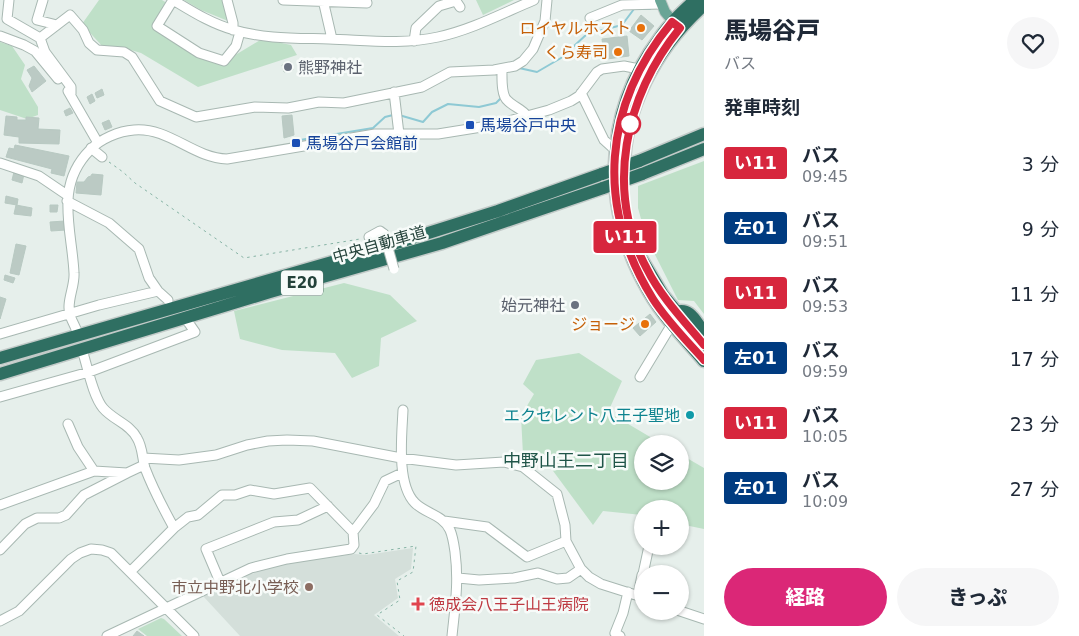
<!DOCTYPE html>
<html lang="ja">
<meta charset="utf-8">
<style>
:root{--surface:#fff;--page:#f6f6f7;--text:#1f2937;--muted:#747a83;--accent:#db2777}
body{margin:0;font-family:"DejaVu Sans","Noto Sans JP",sans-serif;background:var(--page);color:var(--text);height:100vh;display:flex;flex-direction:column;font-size:19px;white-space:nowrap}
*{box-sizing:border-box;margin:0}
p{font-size:16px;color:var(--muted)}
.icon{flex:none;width:28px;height:28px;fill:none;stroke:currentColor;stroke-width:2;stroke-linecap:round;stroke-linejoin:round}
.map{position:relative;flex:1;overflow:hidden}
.side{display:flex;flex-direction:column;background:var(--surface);width:375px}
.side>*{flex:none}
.badge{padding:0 10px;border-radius:4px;font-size:18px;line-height:32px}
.fabs{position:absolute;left:634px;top:435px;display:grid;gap:10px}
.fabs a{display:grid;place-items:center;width:55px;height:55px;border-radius:50%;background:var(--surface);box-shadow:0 1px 4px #0004;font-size:25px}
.map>.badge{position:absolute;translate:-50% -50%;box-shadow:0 0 0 2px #fff}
h2{padding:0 20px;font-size:19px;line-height:45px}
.round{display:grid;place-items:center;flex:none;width:52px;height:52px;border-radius:26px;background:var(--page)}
.summary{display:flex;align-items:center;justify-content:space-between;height:85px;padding:0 20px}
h1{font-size:24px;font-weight:800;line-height:38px}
.button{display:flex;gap:10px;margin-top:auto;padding:10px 20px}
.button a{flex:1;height:58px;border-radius:30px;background:var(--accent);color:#fff;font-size:20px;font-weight:800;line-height:58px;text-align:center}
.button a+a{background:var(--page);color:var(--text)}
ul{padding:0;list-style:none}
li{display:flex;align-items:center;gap:15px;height:65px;padding:0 20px}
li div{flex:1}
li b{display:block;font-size:19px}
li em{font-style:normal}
li .badge{min-width:55px;font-weight:700;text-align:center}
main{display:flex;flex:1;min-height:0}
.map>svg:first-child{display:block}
.built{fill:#d4dfda}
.green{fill:#bfe0c8}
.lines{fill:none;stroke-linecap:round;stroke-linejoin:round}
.stream{stroke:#8ec9d4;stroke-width:2}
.building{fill:#bbcac4;stroke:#b8c9c2}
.minor-casing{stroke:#a8b8b2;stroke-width:11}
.major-casing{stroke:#c2cac8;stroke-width:12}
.highway-casing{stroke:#c2cac8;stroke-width:15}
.path{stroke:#86b3a5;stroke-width:1;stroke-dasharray:2.5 4;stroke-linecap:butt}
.minor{stroke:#fff;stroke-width:9}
.major{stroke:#6aa596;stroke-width:10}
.highway{stroke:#2f6f62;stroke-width:12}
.minor-bridge-casing{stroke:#a8b8b2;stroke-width:11;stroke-linecap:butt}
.highway-bridge-casing{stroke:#c2cac8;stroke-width:15;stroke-linecap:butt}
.minor-bridge{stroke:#fff;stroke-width:9}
.highway-bridge{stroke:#2f6f62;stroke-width:12}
.line-casing{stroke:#fff;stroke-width:11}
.line{stroke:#d7263d;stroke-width:8}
.food-dot{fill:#e8710a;stroke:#f7fbf9;stroke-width:2}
.worship-dot{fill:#6b7280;stroke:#f7fbf9;stroke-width:2}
.stop-dot{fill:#fff;stroke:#d7263d;stroke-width:2.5}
.transit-dot{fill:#1a4fb4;stroke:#f7fbf9;stroke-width:2}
.culture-dot{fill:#0f9aa8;stroke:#f7fbf9;stroke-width:2}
.education-dot{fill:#8d6e63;stroke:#f7fbf9;stroke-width:2}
.health-dot{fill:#e0444e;stroke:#f7fbf9;stroke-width:2}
.labels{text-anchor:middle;stroke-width:5;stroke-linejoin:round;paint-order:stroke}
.shield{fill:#f7fbf9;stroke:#637a73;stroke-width:1}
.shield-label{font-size:15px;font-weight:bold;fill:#24423a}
.food-label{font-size:16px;fill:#c56008;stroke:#f7fbf9;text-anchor:end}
.worship-label{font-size:16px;fill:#5b616d;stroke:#f7fbf9;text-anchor:start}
.transit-label{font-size:16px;fill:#164399;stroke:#f7fbf9;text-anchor:start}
.street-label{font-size:16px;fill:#24423a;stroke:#f7fbf9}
.culture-label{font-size:16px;fill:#0d838f;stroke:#f7fbf9;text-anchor:end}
.education-label{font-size:16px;fill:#785e54;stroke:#f7fbf9;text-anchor:end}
.health-label{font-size:16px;fill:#be3a42;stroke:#f7fbf9;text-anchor:start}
.neighbourhood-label{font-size:18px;fill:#1f5548;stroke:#f7fbf9}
</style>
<main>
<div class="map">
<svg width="704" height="636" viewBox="0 0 704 636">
<rect width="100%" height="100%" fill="#e6efeb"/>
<path class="built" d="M413 548 411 569 395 579 398 598 374 615 399 636H240L203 596 251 574 291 562 355 554 366 555Z"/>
<path class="green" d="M99 0H162L170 5 157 26 222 63 262 39 291 45 297 55 198 87 141 53 124 48 103 47 82 24Z
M184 0H227L233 23 201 10Z
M476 0H514L483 15Z
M0 42 12 46 25 65 21 79 38 107V115L27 119 0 110Z
M704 161V314L694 301 678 300 646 237 638 208V186Z
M344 283 390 295 417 321 381 338 379 366 352 378 335 353 282 350 240 339 234 311Z
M579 353 622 381 608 412 662 444H642V481H680V454L704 468V529L680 524V509H642V515L603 511 593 525 545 460 523 455 521 416 534 394 523 384 536 360Z
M161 618 164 619 182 636H147L138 629Z"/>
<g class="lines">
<path class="stream" d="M519 68 537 72 561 58 587 34 622 25 634 9H650
M399 115 423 122 432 112 448 104 479 107 496 103 501 98
M300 140 373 128 385 117 393 115"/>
</g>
<path class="building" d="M641 15 654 26 642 40 629 31Z
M627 36 629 56 607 59 606 47H603L602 39Z
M291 62 293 70 284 72 282 65Z
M34 66 46 81 32 92 29 86 32 78 27 70Z
M102 89 104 95 97 98 95 93Z
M92 94 95 101 90 104 87 97Z
M70 108 73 113 66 116 64 111Z
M292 115 294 135 284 138 282 116Z
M6 116 17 117V120H26V117L39 118 38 129 60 130 59 144 19 143V137L4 135Z
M109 120 112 127 105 130 102 123Z
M15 145 69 156 64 176 51 173 52 169 6 157 9 148 14 149Z
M14 172 24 174 22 183 12 180Z
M92 174 103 175 101 195 76 193 77 182H84L88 177 91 176Z
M6 196 18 199 17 205 5 203Z
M16 205 32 208 31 216 14 214Z
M50 205H58L57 212H50Z
M65 221 66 230 51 231 50 222Z
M16 244 26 246 19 275 10 273Z
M5 275 15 278 13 283 4 280Z
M0 297 6 299 0 319Z
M650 314 656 322 640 336 633 328Z
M137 631 144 636H133Z"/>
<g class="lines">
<g class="minor-casing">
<path id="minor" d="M9 0 7 19 40 38
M43 0 37 20 57 25
M173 0C193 12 212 24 234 30 264 39 298 38 329 39 365 40 402 45 438 37 471 30 503 13 534 0
M173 0 157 26 199 53 224 61 236 46 240 32
M227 0 233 23V30
M283 0 367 3 366 0
M323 0 332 39
M590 18 622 5 661 4
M0 36 24 45 35 51 58 79
M414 41 416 28 439 6 456 1 460 7
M502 69C502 78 501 96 508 101 514 107 522 109 527 116
M68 91 98 143
M394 92 399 134
M581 93 604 140 615 150
M71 94V87L45 52 40 38 70 15 83 30 89 43 97 50 124 52 132 57 160 101 196 117 255 107 288 108 319 102 344 103 422 87 450 72 494 70 515 66 523 61 533 49 545 21 547 0
M91 148 102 157
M0 163 39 176 67 195
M67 201 109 223 139 249 149 278 158 291 168 300
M369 237 380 231 384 234
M76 329C74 324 71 319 70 315 66 301 75 287 74 273 72 229 54 186 90 150 100 139 119 131 134 130 169 127 193 158 227 159L375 134H438L494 125 549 110 571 101 579 96 597 72 602 69 624 66 639 69 645 72
M0 334 99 305 158 291
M83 353C88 369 93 396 103 408 113 420 130 424 137 438 143 448 142 458 145 468 153 489 163 508 174 528L130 572
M640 377 672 324
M0 397 89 372 195 332 188 322
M403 410C402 434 396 484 415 503 426 514 442 514 450 530 453 537 454 545 455 552 459 583 455 606 452 636
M68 424 78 447 94 471
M143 458 179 460 216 455 247 445 268 441 287 440 313 441 401 458 456 465 504 462 523 467 557 494 565 525 566 541 581 569 589 577 601 584 642 597
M0 505 94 471 127 473 144 465
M444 521 487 527 527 557 566 541
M353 532 374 504 385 481 402 473
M0 550 25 524 37 518H59L66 515 84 495 127 473
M643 574 649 546
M458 578 479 580 514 578 538 573 557 579 568 578 581 569
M220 582 206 549 274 522 298 520 328 506
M638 596 642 575
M680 611 704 619
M0 621 19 611 71 559 80 553 91 549 102 550 111 553 194 636
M107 636 251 568 287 559 351 549 354 545 353 532 310 488 274 494 250 490 235 495H222L198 515 188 517 174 528
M620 636 615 633 623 613 628 592"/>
</g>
<g class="major-casing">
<path id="major" d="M660 0 665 12 677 26"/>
</g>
<g class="highway-casing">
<path id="highway" d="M695 0C682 12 669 24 659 39 602 115 602 211 649 292 664 318 685 339 704 361
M639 161 704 134
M642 174 704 149
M624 175C622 110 656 48 704 5
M641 258 663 295 704 345
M674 317 676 312C691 307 696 323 704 332
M0 358 384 247 498 211 602 174
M0 374 270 292 442 243 603 188"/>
</g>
<path class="path" d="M109 162 123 172 135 183 244 258 360 239
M359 553 363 554 416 546 413 572 397 581 400 600 377 615 404 636"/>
<use href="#minor" class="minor"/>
<use href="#major" class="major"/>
<use href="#highway" class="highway"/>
<g class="minor-bridge-casing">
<path id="minor-bridge" d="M384 234 394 269"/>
</g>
<g class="highway-bridge-casing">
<path id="highway-bridge" d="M602 174 639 161
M603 188 642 174"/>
</g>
<use href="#minor-bridge" class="minor-bridge"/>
<use href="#highway-bridge" class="highway-bridge"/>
</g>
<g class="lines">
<g class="line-casing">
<path id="line" d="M704 345C684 321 661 297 647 269 604 190 625 96 680 28L672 22C603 105 595 206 653 299 667 321 687 341 704 360"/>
</g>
<use href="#line" class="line"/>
</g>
<g class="food-dot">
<circle cx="641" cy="28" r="5"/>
<circle cx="618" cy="52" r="5"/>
<circle cx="645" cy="324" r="5"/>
</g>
<g class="worship-dot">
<circle cx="288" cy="67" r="5"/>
<circle cx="575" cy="305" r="5"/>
</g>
<circle class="stop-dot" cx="630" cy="124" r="10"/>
<g class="transit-dot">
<rect x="465" y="120" width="10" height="10" rx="2.5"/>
<rect x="291" y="138" width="10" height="10" rx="2.5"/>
</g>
<circle class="culture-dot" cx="690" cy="415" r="5"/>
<circle class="education-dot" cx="309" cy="587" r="5"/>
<path class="health-dot" d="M415.5 596.5h5v5h5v5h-5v5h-5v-5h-5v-5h5z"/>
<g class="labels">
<rect class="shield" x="281" y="270.5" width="42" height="25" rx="4"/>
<g class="shield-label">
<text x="302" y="288">E20</text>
</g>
<g class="food-label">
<text x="631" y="34">ロイヤルホスト</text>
<text x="608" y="58">くら寿司</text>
<text x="635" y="330">ジョージ</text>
</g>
<g class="worship-label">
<text x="298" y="73">熊野神社</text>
<text x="565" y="311" text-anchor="end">始元神社</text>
</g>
<g class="transit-label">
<text x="480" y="131">馬場谷戸中央</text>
<text x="306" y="149">馬場谷戸会館前</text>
</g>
<g class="street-label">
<text transform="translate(379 244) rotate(-16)" y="6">中央自動車道</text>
</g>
<g class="culture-label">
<text x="680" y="421">エクセレント八王子聖地</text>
</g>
<g class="education-label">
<text x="299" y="593">市立中野北小学校</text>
</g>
<g class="health-label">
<text x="429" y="610">徳成会八王子山王病院</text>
</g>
<g class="neighbourhood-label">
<text x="566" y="467">中野山王二丁目</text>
</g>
</g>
</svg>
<div class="fabs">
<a><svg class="icon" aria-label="layers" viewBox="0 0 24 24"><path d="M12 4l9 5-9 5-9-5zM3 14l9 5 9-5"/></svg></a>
<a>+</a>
<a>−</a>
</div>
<b class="badge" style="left:625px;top:237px;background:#d7263d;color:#fff">い11</b>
</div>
<section class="side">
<div class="summary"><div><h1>馬場谷戸</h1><p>バス</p></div><a class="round"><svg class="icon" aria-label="heart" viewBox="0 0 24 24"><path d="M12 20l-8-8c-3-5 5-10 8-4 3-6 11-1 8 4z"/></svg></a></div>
<h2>発車時刻</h2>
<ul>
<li><span class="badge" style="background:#d7263d;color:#fff">い11</span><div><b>バス</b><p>09:45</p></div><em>3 分</em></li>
<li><span class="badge" style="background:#003b80;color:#fff">左01</span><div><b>バス</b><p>09:51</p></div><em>9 分</em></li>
<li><span class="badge" style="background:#d7263d;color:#fff">い11</span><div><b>バス</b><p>09:53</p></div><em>11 分</em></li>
<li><span class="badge" style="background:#003b80;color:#fff">左01</span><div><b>バス</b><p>09:59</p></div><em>17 分</em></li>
<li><span class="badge" style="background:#d7263d;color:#fff">い11</span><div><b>バス</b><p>10:05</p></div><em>23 分</em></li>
<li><span class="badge" style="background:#003b80;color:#fff">左01</span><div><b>バス</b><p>10:09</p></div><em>27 分</em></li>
</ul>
<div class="button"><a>経路</a><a>きっぷ</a></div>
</section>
</main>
